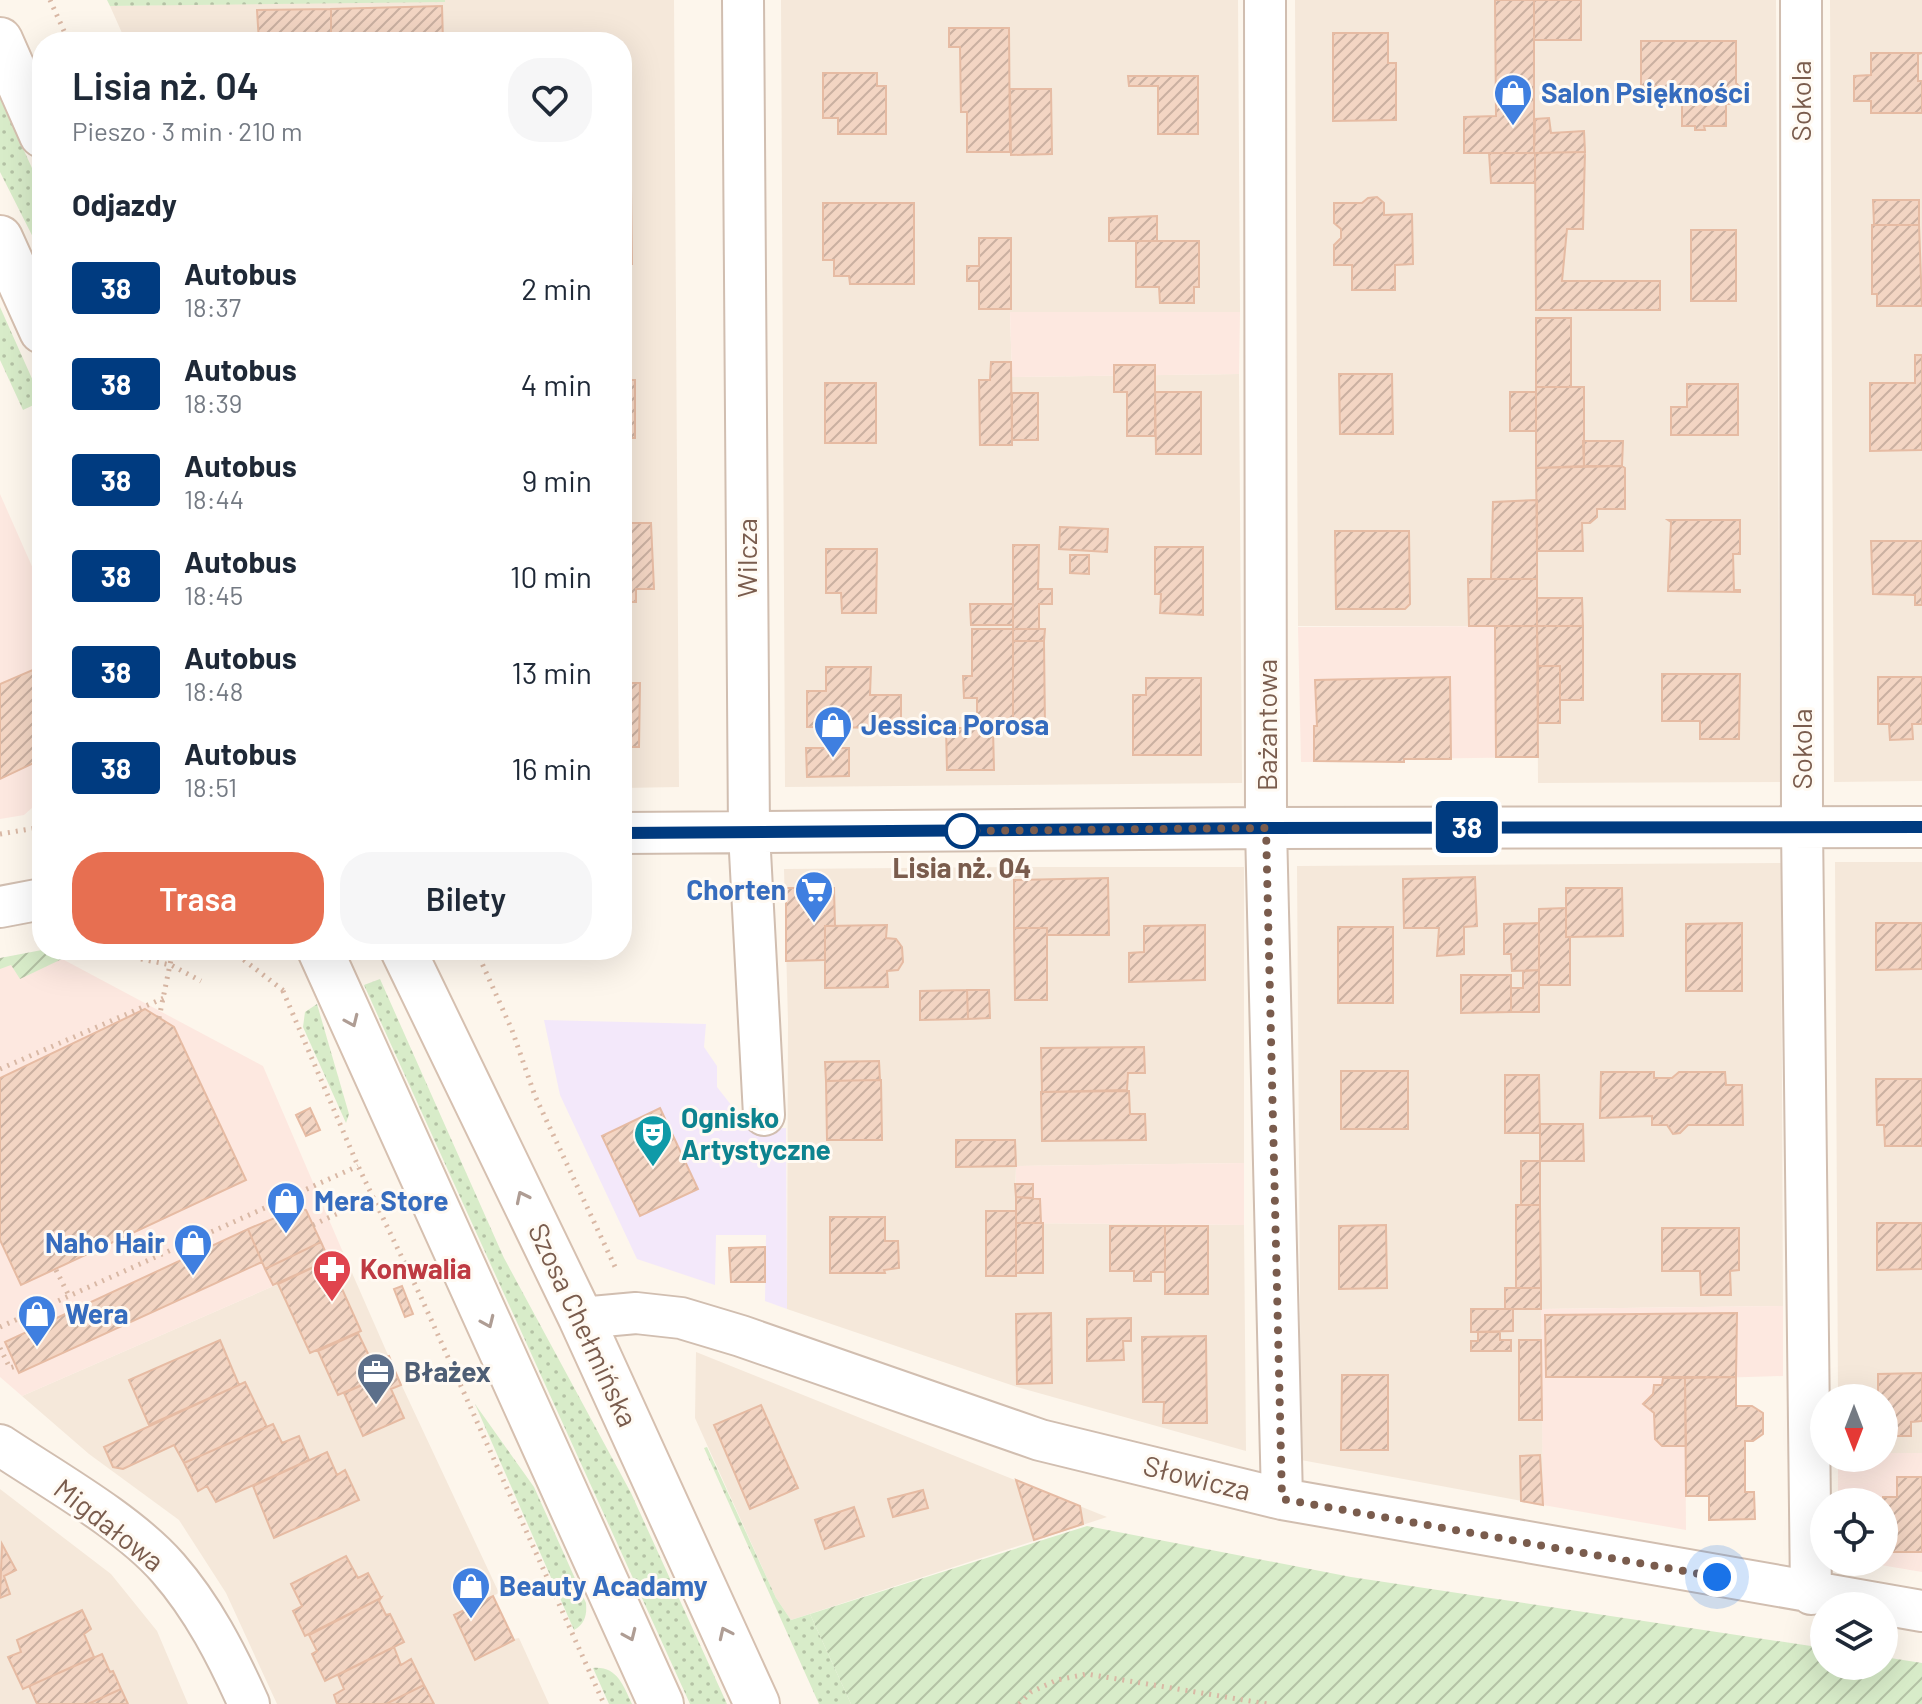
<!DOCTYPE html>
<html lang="pl">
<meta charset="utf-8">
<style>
:root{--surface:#fff;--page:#f6f6f7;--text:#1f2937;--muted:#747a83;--accent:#e76f51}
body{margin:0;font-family:Barlow,sans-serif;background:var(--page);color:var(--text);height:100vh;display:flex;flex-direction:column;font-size:30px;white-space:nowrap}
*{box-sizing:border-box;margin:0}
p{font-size:26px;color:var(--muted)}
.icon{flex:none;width:44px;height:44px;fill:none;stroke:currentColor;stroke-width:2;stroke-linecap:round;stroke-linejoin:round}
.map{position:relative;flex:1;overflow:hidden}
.side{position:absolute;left:32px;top:32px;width:600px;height:928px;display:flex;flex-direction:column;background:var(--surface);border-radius:32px;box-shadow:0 8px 32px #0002}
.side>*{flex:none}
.badge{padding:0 16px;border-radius:6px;font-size:28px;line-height:52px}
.needle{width:52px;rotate:180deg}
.fabs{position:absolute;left:1810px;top:1384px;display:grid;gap:16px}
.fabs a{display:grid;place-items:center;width:88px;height:88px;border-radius:50%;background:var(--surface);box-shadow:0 8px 32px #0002;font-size:40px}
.you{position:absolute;width:40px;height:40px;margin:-20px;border:6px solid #fff;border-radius:50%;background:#1a73e8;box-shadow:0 0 0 12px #1a73e833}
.map>.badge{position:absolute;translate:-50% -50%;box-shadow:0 0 0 4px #fff}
h2{padding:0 40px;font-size:30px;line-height:72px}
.round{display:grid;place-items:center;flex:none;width:84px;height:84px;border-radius:32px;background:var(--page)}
.overview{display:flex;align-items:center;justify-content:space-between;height:136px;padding:0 40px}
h1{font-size:38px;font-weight:600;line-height:60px}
.cta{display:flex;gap:16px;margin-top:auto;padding:16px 40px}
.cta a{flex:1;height:92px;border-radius:32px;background:var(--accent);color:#fff;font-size:32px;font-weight:600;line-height:92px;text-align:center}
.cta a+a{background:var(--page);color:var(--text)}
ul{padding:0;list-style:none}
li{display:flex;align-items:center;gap:24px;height:96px;padding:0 40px}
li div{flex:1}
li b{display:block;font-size:30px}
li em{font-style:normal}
li .badge{min-width:88px;font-weight:700;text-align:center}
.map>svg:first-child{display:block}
.residential{fill:#f5e8da}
.commercial{fill:#fde8e0}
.education{fill:#f3e8fa}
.grass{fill:url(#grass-dots)}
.garden{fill:url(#garden-furrows)}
.building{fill:url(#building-hatch);stroke:#e6bba3;stroke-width:2}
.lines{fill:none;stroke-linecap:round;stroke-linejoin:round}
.minor-casing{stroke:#d1beb0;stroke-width:44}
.secondary-casing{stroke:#d6c0b0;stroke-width:48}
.path{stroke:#d9b8a5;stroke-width:5;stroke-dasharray:2 6;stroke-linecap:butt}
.minor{stroke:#fff;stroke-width:40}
.secondary{stroke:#fff;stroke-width:44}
.oneway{stroke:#af9d94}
.line-casing{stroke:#fff;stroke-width:18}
.line{stroke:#003b80;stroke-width:12}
.walk{stroke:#7a5c4d;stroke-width:8;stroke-dasharray:0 14.4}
.stop-dot{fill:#fff;stroke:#003b80;stroke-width:4}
.labels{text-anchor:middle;stroke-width:6;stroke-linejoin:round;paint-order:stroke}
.shop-label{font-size:28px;font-weight:bold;fill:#366cbe;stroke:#fffaf3;text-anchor:start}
.street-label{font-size:28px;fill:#7a5c4d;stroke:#fffaf3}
.stop-label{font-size:28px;font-weight:bold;fill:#7a5c4d;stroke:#fffaf3}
.culture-label{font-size:28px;font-weight:bold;fill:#0d838f;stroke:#fffaf3;text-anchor:start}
.health-label{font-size:28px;font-weight:bold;fill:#be3a42;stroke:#fffaf3;text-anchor:start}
.service-label{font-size:28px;font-weight:bold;fill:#4e5e75;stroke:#fffaf3;text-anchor:start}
</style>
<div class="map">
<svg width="1922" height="1704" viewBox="0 0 1922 1704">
<defs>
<pattern id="grass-dots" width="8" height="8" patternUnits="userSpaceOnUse" patternTransform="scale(2)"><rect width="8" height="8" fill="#d8ecc9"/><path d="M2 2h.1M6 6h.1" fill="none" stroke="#b4c2a5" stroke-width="1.8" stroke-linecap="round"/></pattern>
<pattern id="garden-furrows" width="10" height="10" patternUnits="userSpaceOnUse" patternTransform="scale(2)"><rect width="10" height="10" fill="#d8ecc9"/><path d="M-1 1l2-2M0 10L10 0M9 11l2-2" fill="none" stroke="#b4c2a5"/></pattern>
<pattern id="building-hatch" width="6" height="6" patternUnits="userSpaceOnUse" patternTransform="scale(2)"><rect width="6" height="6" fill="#f3d5c3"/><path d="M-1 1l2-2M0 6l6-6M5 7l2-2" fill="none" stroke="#cab0a1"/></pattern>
</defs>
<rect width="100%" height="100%" fill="#fdf6ec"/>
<path class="residential" d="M445 0H674L679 787 622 788V42H126L110 6Z
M781 0H1238L1240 312 1010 313 1012 377 1239 374 1242 783 785 787Z
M1295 0H1776L1780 782 1538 783 1537 626H1298Z
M1830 0H1922V781L1834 782Z
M1835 862H1922V1453H1884V1398H1838Z
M1781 863 1783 1306 1542 1309 1543 1505 1301 1460 1297 866Z
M1014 867H1244V1163L1016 1166 1015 1199 1016 1223 1244 1225 1246 1451 1017 1387 787 1309 788 1021 784 869Z
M342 1250 395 1371 499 1593 493 1596 514 1639 519 1638 549 1704H277L226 1593 179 1520 89 1454 22 1396 278 1284 329 1260Z
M696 1352 1107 1517 791 1620 776 1598 695 1418Z
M0 1489 111 1574 157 1631 188 1704H0Z"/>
<path class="commercial" d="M1010 312H1240L1239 374 1012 377Z
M0 494 42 589V799L24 815 0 819Z
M1537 626 1538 757 1405 759 1404 762H1301L1298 627Z
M51 953 263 1066 342 1250 329 1260 278 1284 22 1396 0 1377V963Z
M1244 1163V1225L1016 1223V1166Z
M1783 1306V1376L1685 1379 1686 1530 1543 1505 1541 1309Z
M1884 1453H1922V1572L1863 1562H1884V1502H1838V1458H1884Z"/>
<path class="education" d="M544 1020 706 1024 704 1047 717 1066V1087L750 1129 786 1128 787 1309 765 1301 766 1235H716L715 1285 637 1259 560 1095Z"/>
<path class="grass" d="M107 0H445V2L110 6Z
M0 98 42 190V255L0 172Z
M0 307 42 401 23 410 0 360Z
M380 979 504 1258 631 1493 727 1704H690L364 985Z
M317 1004 349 1114 346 1123 303 1027 305 1012Z
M475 1404 534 1487 586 1603C587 1615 585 1624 574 1630Z
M707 1447 776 1598 791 1620 810 1614 851 1704H819L704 1448Z
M593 1668C617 1666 623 1685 632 1704H609Z"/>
<path class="garden" d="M42 950H156L64 958 20 979 11 965 0 969V958Z
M1087 1526 1351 1577 1824 1648V1666H1884V1657L1922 1663V1704H851L810 1614Z"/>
<path class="building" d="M1495 0H1534V153H1464V117L1496 116Z
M1534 0H1581V40H1534Z
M442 6 443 42H331V9Z
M331 9V42H259L257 10Z
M949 28H1009L1010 152H967V112H961L960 47H949Z
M1333 33H1388V63H1396V120L1333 121Z
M1641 41H1736V83L1747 94 1736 104H1726V126H1704L1705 130H1695V126H1682V106L1661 86H1641Z
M1871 53H1922L1918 54V81H1922V113H1871V101H1854V76L1871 75Z
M823 73H877V86H886V134H838V118H823Z
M1128 76H1198V134H1158V86H1129Z
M1010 89H1051L1052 154 1011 155Z
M622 90H630V137H622Z
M1549 118 1551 133 1584 131 1585 152 1534 153 1535 119Z
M1585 152 1583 229H1567L1562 281H1660V310H1536L1535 153Z
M1489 153H1535V183H1491Z
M622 165H625L624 189H631L632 264H622Z
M1377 197 1384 203V215L1412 214 1413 264 1395 265V290H1352V265H1334V245L1341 238V229L1334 223V203H1362L1368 198Z
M1873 200H1919V225H1874Z
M823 203H914V284H850L849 276H834V260H823Z
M1157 216V241H1109V218Z
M1872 225H1919L1922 306H1877V294H1872Z
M1691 230H1736V301H1691Z
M979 238H1011V309H979V281H967V266H979Z
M1136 241H1199V287H1194V303H1160L1159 287H1136Z
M1536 318H1571V387H1536Z
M1915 355H1922V450L1870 451V383H1915Z
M991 362H1011L1012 445H980L979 380H990Z
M1114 365H1155V436H1127V392H1114Z
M1339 374H1392L1393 434H1340Z
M622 380H635V438H622Z
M825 383H876V443H825Z
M1687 384H1738V435H1671V407H1687Z
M1536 387H1584V466L1536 468Z
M1155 392H1201V454H1156Z
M1510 392H1536V431H1510Z
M1012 393H1038V440H1012Z
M1583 441H1623L1622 466H1584Z
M1622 466 1625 468V509H1597V517L1590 523H1582L1583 551H1537L1536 468Z
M1537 500V579H1491L1493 502Z
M1668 520H1740V554H1733L1734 590H1740V592L1668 591 1671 522Z
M622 523H651L654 589H636V602H622Z
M1060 527 1108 529 1107 552 1059 549Z
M1335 531H1409L1410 604 1405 609H1336Z
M1871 541H1922V605H1915V595L1873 594Z
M1013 545H1039L1038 589H1052V604H1039V629H1013Z
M1155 547H1203V615L1160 613 1161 594H1155Z
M826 549H877L876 613H842L841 593H826Z
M1070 555H1089V574L1070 573Z
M1468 579H1537V626H1469Z
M1537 598H1582L1583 626H1537Z
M970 604H1013V625H971Z
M1495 626H1537L1538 757H1496Z
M1537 626H1583V700H1560V666H1538Z
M972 629H1013V729L977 728V698H964L963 676H972Z
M1013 629H1045L1044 641H1013Z
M1013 641H1044L1045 728 1013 729Z
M42 666V759L0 779V684Z
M1538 666H1560V723H1538Z
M826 667H871L870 695H901V728L807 727V691H826Z
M1662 674H1740L1739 739H1700V721H1662Z
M1450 677 1451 759H1404V762L1314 761V726H1317L1315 680Z
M1878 677H1922V724H1912L1913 739 1890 740 1889 724H1878Z
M1146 678H1201V755H1133V695H1146Z
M622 683H640L639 747H622Z
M946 728H993L994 770H947Z
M806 748H849V776L807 777Z
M1475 877 1477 926 1464 927V954L1437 956 1439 928H1404L1403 879Z
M1108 878 1109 935H1047V928H1014V880Z
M786 888H834L835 926H825V960L786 961Z
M1566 888H1622L1623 936 1566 937Z
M1566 908V937H1570V985H1539V909Z
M1539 923V970L1512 971 1511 954H1504V924Z
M1742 923V991H1686V924Z
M1876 923H1922V969L1876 970Z
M887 925 886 938 896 939 902 947 903 962 898 970 887 971 888 987 825 988V926Z
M1205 925V980L1129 982V953L1144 952V926Z
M1338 927H1393V1003H1338Z
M1014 928H1047V1000H1015Z
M1539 970V1012H1511V988H1523V971Z
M1461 975H1511V1012L1461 1013Z
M967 990 968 1019 920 1020V991Z
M967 990H989L990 1018 968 1019Z
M145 1009 174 1027 246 1180 21 1285 0 1240V1078Z
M1144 1047 1145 1073H1128L1127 1090 1042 1092 1041 1048Z
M879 1061 880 1080 826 1081 825 1062Z
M1341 1071H1408V1129H1341Z
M1601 1072H1654V1078H1672L1679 1072H1725L1726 1085H1742L1743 1125H1688L1680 1133 1673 1134 1667 1125H1652V1116L1600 1118Z
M1505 1075H1539L1540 1133H1505Z
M1876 1079H1922V1146H1885L1884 1125H1877Z
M881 1080 882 1140H827L826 1081Z
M1129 1091 1130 1114H1145L1146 1140 1042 1141 1041 1092Z
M310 1108 320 1130 306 1136 296 1115Z
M660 1108 698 1189 640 1216 602 1136Z
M1540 1124H1583L1584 1161H1540Z
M956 1140H1015L1016 1166 956 1167Z
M1521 1161H1540V1205H1521Z
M1015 1184H1033V1198L1016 1197Z
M1016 1197 1040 1199 1041 1223H1016Z
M1516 1205H1540L1541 1288H1516Z
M299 1208 306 1210 321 1242 265 1269 248 1229Z
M986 1211H1016V1276H986Z
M830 1217H885V1241H898L899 1268 884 1270 885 1273H830Z
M1016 1223H1043V1273H1016Z
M1877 1223H1922V1269L1877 1270Z
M1386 1225 1387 1288 1339 1289V1226Z
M1110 1226H1165V1272H1151V1281H1134V1271H1110Z
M1165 1226H1208V1294H1165Z
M1662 1228H1739V1270L1730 1271 1731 1295H1701L1700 1271H1662Z
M248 1229 262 1262 19 1373 5 1342Z
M321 1242 329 1260 273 1285 265 1269Z
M765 1247V1282H731L729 1248Z
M329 1260 361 1331 310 1353 278 1284Z
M402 1286 413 1314 405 1317 394 1289Z
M1505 1288H1541V1309H1505Z
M1471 1309H1513V1331L1471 1332Z
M1051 1313 1052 1383 1017 1384 1016 1314Z
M1737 1313 1736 1377H1546L1545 1315Z
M1131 1318V1341H1123L1124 1360 1087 1361V1319Z
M1478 1332H1500V1340H1511V1351H1471V1341H1478Z
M358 1333 372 1362 389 1356 395 1371 338 1395 318 1351Z
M1206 1336 1207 1423H1163L1164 1402H1143L1142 1337Z
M220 1340 239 1385 149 1425 129 1380Z
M1519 1340H1541L1542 1420H1519Z
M395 1371 401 1385 391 1389 404 1418 363 1436 344 1393Z
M1922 1373V1421L1911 1422V1436H1884V1398H1878V1374Z
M1342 1375H1388V1450H1341Z
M1736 1377V1406H1752L1763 1413V1434L1753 1441H1745V1492H1754L1755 1519 1709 1520V1496H1686L1685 1378Z
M1663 1378H1685L1686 1446H1662L1655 1439 1654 1413 1643 1404 1653 1394 1654 1385H1662Z
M245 1382 267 1427 184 1463 174 1445 123 1469 113 1467 104 1447Z
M761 1405 798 1488 750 1509 714 1425Z
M273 1424 282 1443 299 1436 309 1460 216 1502 207 1486 198 1491 184 1463Z
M327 1452 337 1475 345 1470 359 1500 274 1538 253 1486Z
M1540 1455 1543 1505 1521 1501 1520 1456Z
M1897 1477H1922V1552H1884L1883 1497H1897Z
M1016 1480 1080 1506 1083 1524 1034 1540Z
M923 1490 928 1508 893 1517 888 1499Z
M854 1507 864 1536 825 1549 815 1520Z
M2 1544 16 1570 4 1576 10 1594 0 1598Z
M346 1556 358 1578 368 1573 381 1598 305 1636 293 1611 302 1606 291 1584Z
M493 1596 514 1640 475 1660 454 1615Z
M381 1598 379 1601 386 1615 390 1614 404 1642 325 1681 312 1654 317 1651 309 1635Z
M82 1610 91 1629 84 1634 94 1657 23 1689 8 1657 21 1652 17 1640Z
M394 1647 401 1665 411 1659 424 1685 386 1704H337L334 1695 344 1689 338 1675Z
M102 1654 110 1672 113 1671 121 1689 88 1704H37L29 1686Z
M424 1685 434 1704H386Z
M121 1689 128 1704H88Z"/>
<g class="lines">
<g class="minor-casing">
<path id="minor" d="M743 0 749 833 764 1115
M1265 0 1266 828 1282 1499
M1801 0 1802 827 1811 1594
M622 833 1266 828 1922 827
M0 907 42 899
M581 1318 636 1313 681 1318 741 1336 1040 1440 1282 1499 1922 1611
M0 1445C51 1479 128 1522 168 1568 203 1608 227 1655 249 1704"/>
</g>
<g class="secondary-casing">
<path id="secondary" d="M0 40 42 135
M0 238 42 331
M320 950 661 1704
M403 950 581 1318 757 1704"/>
</g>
<path class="path" d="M50 0 69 42
M0 834 42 827
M231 950 284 991
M476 950 512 1030 535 1096 617 1271
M141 959 171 965 201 981
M283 991 358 1166 420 1295 604 1704
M159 1018 173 950
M0 1069 164 998
M313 1225 349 1208
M56 1270 69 1296
M0 1327 358 1166
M0 1348 10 1368 16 1366
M1019 1704 1031 1692 1057 1680 1087 1674 1268 1704"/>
<use href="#minor" class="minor"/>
<use href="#secondary" class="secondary"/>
</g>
<defs><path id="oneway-chevron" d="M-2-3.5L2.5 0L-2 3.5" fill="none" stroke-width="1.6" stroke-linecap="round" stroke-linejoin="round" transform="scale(2)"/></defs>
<g class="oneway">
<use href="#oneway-chevron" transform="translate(352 1021) rotate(66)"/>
<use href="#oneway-chevron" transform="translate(522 1197) rotate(-116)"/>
<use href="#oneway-chevron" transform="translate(488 1322) rotate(66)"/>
<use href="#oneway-chevron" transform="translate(725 1633) rotate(-115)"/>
<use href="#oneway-chevron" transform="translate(630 1635) rotate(66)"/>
</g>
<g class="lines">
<g class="line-casing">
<path id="line" d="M622 833 1266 828 1922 827"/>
</g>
<use href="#line" class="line"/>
<path class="walk" d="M962 831 1266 828 1282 1499 1717 1577"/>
</g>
<defs>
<g id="shop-pin" transform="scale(2)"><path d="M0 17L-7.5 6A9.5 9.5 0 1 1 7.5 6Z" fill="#3f7fe0" stroke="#fffaf3"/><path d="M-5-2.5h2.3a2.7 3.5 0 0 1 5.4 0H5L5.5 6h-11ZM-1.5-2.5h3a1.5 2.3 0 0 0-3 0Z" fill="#fff"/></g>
<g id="supermarket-pin" transform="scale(2)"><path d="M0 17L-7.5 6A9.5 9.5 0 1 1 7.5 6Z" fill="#3f7fe0" stroke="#fffaf3"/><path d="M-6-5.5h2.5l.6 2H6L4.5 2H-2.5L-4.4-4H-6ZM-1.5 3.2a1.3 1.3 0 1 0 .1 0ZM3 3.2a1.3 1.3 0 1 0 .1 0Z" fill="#fff"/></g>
<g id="theatre-pin" transform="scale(2)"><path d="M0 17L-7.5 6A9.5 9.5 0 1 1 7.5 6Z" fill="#0f9aa8" stroke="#fffaf3"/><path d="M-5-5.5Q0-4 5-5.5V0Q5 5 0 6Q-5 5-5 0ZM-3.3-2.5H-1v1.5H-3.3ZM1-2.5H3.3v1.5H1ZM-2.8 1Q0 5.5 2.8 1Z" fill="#fff"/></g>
<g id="pharmacy-pin" transform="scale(2)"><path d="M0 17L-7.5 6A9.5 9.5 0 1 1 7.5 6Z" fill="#e0444e" stroke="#fffaf3"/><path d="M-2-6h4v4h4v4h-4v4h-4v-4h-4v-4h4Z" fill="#fff"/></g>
<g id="office-pin" transform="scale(2)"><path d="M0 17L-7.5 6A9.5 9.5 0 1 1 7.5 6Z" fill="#5c6f8a" stroke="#fffaf3"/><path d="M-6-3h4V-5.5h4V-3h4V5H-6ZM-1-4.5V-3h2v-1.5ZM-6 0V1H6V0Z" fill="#fff"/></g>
</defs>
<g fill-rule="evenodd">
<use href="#shop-pin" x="1513" y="93"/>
<use href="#shop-pin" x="833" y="725"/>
<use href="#supermarket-pin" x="814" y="890"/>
<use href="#theatre-pin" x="653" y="1134"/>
<use href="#shop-pin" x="286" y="1201"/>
<use href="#shop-pin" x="193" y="1243"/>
<use href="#pharmacy-pin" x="332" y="1269"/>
<use href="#shop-pin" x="37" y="1314"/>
<use href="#office-pin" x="376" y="1372"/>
<use href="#shop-pin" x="471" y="1586"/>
</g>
<circle class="stop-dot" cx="962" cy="831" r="16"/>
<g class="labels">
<g class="shop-label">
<text x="1541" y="103">Salon Psiękności</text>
<text x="861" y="735">Jessica Porosa</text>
<text x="786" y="900" text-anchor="end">Chorten</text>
<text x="314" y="1211">Mera Store</text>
<text x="165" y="1253" text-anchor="end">Naho Hair</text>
<text x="65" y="1324">Wera</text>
<text x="499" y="1596">Beauty Acadamy</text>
</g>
<g class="street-label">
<text transform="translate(1801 101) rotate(-90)" y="10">Sokola</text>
<text transform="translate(747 558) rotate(-90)" y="10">Wilcza</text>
<text transform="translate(1267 725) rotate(-90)" y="10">Bażantowa</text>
<text transform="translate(1802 749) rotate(-90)" y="10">Sokola</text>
<text transform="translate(583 1325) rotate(65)" y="10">Szosa Chełmińska</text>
<text transform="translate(1197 1478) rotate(14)" y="10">Słowicza</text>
<text transform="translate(109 1525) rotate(38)" y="10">Migdałowa</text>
</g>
<g class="stop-label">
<text x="962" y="878">Lisia nż. 04</text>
</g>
<g class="culture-label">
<text x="681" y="1128">Ognisko<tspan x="681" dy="32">Artystyczne</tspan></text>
</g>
<g class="health-label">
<text x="360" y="1279">Konwalia</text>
</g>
<g class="service-label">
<text x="404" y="1382">Błażex</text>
</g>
</g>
</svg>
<div class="fabs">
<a><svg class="needle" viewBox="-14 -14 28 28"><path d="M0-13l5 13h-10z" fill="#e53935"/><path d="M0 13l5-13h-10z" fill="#747a83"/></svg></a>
<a><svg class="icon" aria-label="locate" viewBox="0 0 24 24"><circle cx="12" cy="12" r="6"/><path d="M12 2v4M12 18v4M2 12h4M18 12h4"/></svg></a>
<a><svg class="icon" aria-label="layers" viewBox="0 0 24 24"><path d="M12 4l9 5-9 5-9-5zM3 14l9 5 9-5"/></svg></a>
</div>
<div class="you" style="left:1717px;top:1577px"></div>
<b class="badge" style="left:1467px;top:827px;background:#003b80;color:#fff">38</b>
<section class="side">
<div class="overview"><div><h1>Lisia nż. 04</h1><p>Pieszo · 3 min · 210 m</p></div><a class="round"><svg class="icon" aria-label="heart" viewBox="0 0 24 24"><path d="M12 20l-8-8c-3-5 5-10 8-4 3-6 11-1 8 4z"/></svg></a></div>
<h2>Odjazdy</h2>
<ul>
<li><span class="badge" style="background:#003b80;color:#fff">38</span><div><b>Autobus</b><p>18:37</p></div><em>2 min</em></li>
<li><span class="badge" style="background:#003b80;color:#fff">38</span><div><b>Autobus</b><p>18:39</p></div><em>4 min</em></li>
<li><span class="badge" style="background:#003b80;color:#fff">38</span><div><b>Autobus</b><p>18:44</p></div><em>9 min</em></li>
<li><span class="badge" style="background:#003b80;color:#fff">38</span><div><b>Autobus</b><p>18:45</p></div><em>10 min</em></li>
<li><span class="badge" style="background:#003b80;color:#fff">38</span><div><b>Autobus</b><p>18:48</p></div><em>13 min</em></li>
<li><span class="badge" style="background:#003b80;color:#fff">38</span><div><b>Autobus</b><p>18:51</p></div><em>16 min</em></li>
</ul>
<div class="cta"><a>Trasa</a><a>Bilety</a></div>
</section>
</div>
